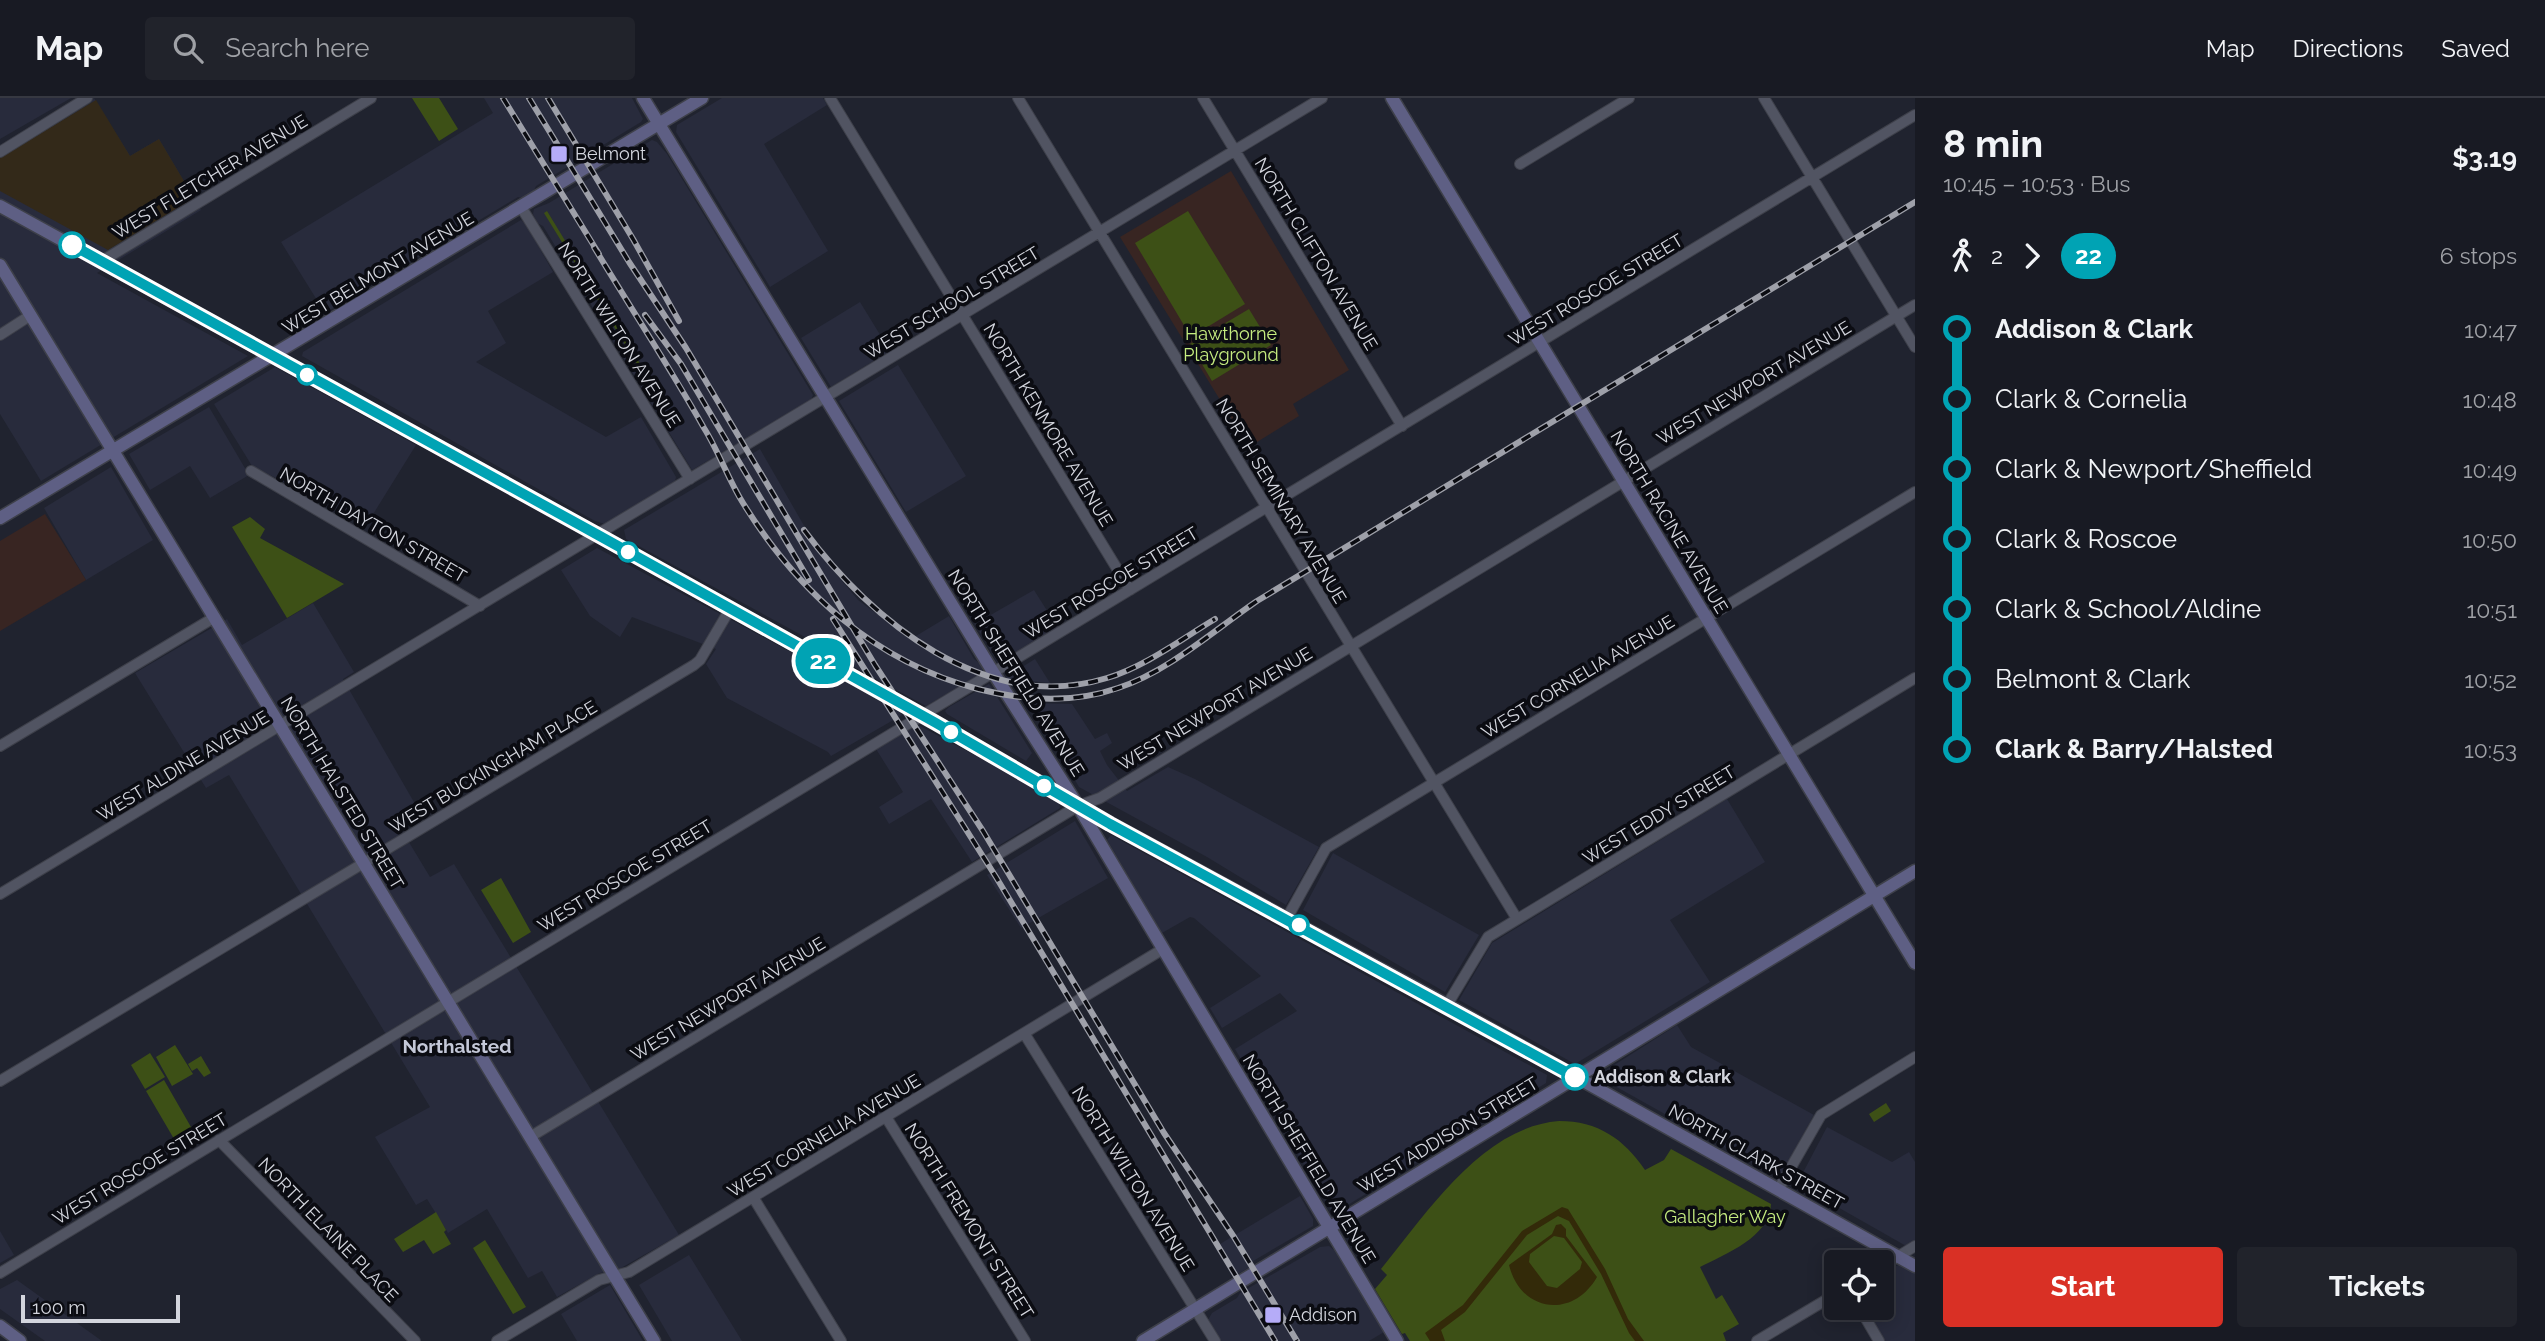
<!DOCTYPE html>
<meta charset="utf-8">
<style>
:root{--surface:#181a23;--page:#21232b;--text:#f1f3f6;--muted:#9fa1a6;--line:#363841;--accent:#d93025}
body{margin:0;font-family:Raleway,sans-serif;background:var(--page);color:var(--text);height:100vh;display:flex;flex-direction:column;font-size:26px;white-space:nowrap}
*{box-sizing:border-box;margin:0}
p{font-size:23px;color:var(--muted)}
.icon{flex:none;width:38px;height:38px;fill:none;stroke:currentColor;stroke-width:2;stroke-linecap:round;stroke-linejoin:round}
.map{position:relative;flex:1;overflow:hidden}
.drawer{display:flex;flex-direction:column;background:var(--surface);width:630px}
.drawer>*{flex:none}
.badge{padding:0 14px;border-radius:23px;font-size:24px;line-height:46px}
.tools{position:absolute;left:1824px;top:1152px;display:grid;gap:14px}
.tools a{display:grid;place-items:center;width:70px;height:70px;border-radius:7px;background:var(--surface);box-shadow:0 4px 18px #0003,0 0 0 2px var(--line);font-size:35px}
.scale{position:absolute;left:21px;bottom:18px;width:159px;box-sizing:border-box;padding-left:7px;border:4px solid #d3d5dd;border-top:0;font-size:19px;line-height:24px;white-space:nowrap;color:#d3d5dd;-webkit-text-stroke:5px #0b0c12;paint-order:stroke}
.map>.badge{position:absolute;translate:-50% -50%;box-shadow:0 0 0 4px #fff}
.legs{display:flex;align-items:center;gap:10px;height:77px;padding:0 28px;font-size:23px}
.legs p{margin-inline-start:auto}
.overview{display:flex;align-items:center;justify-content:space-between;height:119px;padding:0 28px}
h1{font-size:38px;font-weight:700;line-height:52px}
.action{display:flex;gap:14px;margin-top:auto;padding:14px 28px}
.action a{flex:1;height:80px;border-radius:7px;background:var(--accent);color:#fff;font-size:28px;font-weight:700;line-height:80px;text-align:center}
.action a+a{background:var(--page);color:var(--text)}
ul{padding:0 28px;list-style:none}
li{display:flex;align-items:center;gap:24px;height:70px;font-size:26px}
li i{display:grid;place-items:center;width:10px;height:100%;margin:0 9px;background:currentColor}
li i::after{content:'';width:18px;height:18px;margin:-9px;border:5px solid;border-radius:50%;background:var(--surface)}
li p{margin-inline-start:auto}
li:first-child i{background:linear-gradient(#0000 50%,currentColor 0)}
li:last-child i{background:linear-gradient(currentColor 50%,#0000 0)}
header{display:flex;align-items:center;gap:42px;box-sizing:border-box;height:98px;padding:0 35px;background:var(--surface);border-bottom:2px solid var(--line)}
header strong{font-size:33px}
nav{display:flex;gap:38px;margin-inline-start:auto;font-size:24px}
.search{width:490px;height:63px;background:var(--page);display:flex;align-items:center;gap:18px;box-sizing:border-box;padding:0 24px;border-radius:7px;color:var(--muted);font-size:26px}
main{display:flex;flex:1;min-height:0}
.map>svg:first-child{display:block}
.built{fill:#282b3c}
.education{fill:#382522}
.medical{fill:#332919}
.green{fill:#3d5016}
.sand{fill:#332a09;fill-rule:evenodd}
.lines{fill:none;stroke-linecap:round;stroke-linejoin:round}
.street-casing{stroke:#3e404a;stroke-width:12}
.secondary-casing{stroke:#3e404a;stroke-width:15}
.street{stroke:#515462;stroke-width:10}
.secondary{stroke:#5e5f84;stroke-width:12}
.rail-casing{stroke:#9ea0a9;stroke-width:6}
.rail{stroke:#0b0c12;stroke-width:3.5;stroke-dasharray:10;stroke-linecap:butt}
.line-1-casing{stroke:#fff;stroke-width:16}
.line-1{stroke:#00a3b4;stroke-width:10}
.poi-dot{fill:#b5acf8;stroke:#0b0c12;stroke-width:2.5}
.stop-1-dot{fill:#fff;stroke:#00a3b4;stroke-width:3.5}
.labels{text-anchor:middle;stroke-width:7;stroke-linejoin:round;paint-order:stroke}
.poi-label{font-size:18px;fill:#d3d5dd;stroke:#0b0c12;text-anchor:start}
.street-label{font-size:18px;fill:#d3d5dd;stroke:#0b0c12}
.park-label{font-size:18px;fill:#c6ed80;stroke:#0b0c12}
.stop-label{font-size:18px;font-weight:bold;fill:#d3d5dd;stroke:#0b0c12;text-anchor:start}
.neighbourhood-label{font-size:19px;font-weight:bold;fill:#c4c8d8;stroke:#0b0c12}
</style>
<header>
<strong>Map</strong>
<div class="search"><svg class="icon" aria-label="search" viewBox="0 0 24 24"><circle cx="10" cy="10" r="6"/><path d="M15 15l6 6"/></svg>Search here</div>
<nav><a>Map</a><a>Directions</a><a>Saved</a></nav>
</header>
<main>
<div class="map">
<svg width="1915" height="1243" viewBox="0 0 1915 1243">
<rect width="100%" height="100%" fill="#20232f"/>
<path class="built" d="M0 0H71L0 41Z
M87 0H94L130 58 159 41 201 112 97 175 248 258 41 383 0 316V53Z
M484 0H632L643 21 641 24 536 88 534 92 522 100 518 99 325 215 281 144 493 15Z
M722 0H823L827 7 764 46 828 153 770 189 676 34 677 27Z
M652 42 657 44 667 56 813 297 811 302 692 372 543 128 537 125 533 116 534 111 549 105Z
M521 122 526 126 553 174 488 213 506 245 476 264 606 339 641 319 676 379 675 383 605 426 595 423 302 258 303 254Z
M860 204 890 253 831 289 801 240Z
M898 267 966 378 906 414 839 303Z
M275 269 416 347 367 426 252 368 214 306Z
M209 309 249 377 210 400 190 368 150 392 129 356Z
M760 351 822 459 858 502 911 541 949 518 974 561 983 568 982 576 926 608 854 569 838 557 626 441 624 432Z
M111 369 153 442 86 482 44 410Z
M597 450 899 612 902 617 831 658 828 654 727 600 706 566 716 551 632 519 620 539 590 518 561 472Z
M1034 492 1058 530 998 565 975 526Z
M313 505 354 574 343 581 422 718 401 731 430 779 454 766 679 1137 621 1170 600 1175 557 1199 542 1173 528 1180 487 1111 448 1135 427 1101 416 1107 375 1039 430 1009 229 677 206 690 135 575 227 521 242 547Z
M1035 561 1050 585 1007 581 1006 579Z
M989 586 1032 655 1026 663 947 616 945 613 949 609Z
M1030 605 1072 606 1095 641 1107 635 1112 645 1100 653 1107 667 1127 693 1168 669 1195 681 1319 749 1286 807 1207 759 1079 689Z
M916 628H920L1059 702 1060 710 972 764 931 701 889 726 879 709 903 694 876 651Z
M1727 701 1765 764 1670 822 1710 884 1575 966 1459 902 1492 845Z
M1075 723 1108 780 1021 830 987 777Z
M1111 737 1547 977 1546 985 1338 1113 1331 1112 1235 951 1297 913 1280 895 1222 930 1210 910 1261 878 1194 820 1190 819 1162 835 1107 742Z
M1333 755 1479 837 1445 894 1303 812Z
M1677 927 1691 949 1814 1017 1779 1080 1597 978Z
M1827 1029 1892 1064 1909 1054 1915 1064V1153L1797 1086Z
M1300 1098 1313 1121V1128L1253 1163 1250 1169 1238 1176 1220 1146Z
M0 1133 14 1157 0 1165Z
M1329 1148 1334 1152 1384 1234 1369 1243H1221L1208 1222 1212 1215 1237 1200 1240 1195 1320 1149Z
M689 1157 742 1243H672L639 1187Z
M1903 1164 1915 1170V1243H1883L1863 1209H1881V1177Z
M17 1182 102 1243H45L0 1211V1191Z
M610 1187 643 1243H577L561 1216Z"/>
<path class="education" d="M1231 73 1349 272 1293 306 1299 318 1249 349 1120 139Z
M45 416 86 482 0 533V443Z"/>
<path class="medical" d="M96 2 130 58 159 41 194 100 108 152 0 93V60Z"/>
<path class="green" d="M412 0H439L458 31 439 43Z
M547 113 647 277 645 279 544 115Z
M1188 113 1245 206 1191 239 1135 145Z
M1249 211 1271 247 1212 283 1190 246Z
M250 419 265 431 260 440 344 486 287 520 232 429Z
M501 780 531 834 513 845 481 792Z
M175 947 193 976 172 988 156 959Z
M150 955 165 979 145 991 131 967Z
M201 958 211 975 204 979 197 970 192 973 188 966Z
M164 982 195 1036 177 1046 146 993Z
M1886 1005 1891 1013 1874 1024 1869 1016Z
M1559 1023C1598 1023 1624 1041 1645 1072L1664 1062 1671 1051 1771 1106C1770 1139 1725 1156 1700 1169L1716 1201 1722 1197 1739 1226 1723 1235 1726 1243H1410L1405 1235 1402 1236 1375 1191 1387 1177 1381 1171C1426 1116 1482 1029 1559 1023Z
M436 1114 446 1132 444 1134 451 1146 433 1156 424 1142 403 1154 394 1141Z
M485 1142 526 1209 513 1216 473 1150Z"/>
<path class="sand" d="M1562 1109 1568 1111 1605 1171 1628 1221 1644 1243H1635L1629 1235 1601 1176 1569 1123 1558 1118 1527 1137 1465 1214 1441 1232 1445 1243H1430L1425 1235 1463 1207 1522 1133Z
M1561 1126 1566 1131V1138L1597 1179C1573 1221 1521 1215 1509 1167L1552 1136 1556 1127ZM1554 1138 1564 1140 1582 1164 1580 1171 1557 1190 1547 1188 1529 1164 1530 1156Z"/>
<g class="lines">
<g class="street-casing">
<path id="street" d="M830 0 1130 492
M1018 0 1517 821
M1203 0 1402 328
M1764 0 1915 249
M0 54 87 0
M1520 66 1629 0
M521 109 690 381
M102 163 371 0
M0 237 31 217
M251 373 480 508
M0 648 215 519
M0 796 1322 0
M1287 820 1326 750 1915 394
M1447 907 1488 839 1915 580
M1024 935 1215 1243
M0 983 694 567 700 562 730 511
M886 1019 1025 1243
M530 1039 1078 708 1100 700 1915 207
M219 1042 415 1243
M1778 1092 1821 1017 1915 959
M753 1099 841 1243
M1881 1169 1915 1148
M0 1175 1915 17
M1859 1209 1879 1243
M497 1243 599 1182 629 1174 1163 851
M1757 1243 1836 1196"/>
</g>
<g class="secondary-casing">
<path id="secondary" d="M643 0 993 574 1078 708 1397 1243
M1392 0 1915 865
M0 108 598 437 945 631 1110 725 1447 907 1915 1168
M0 167 654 1243
M0 420 702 0
M0 1228 20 1243
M1143 1243 1915 773"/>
</g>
<use href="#street" class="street"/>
<use href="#secondary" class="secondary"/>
<g class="rail-casing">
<path id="rail" d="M503 0 599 156
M529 0 629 164 686 250 875 567 983 733 1164 1035 1234 1139 1297 1243
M548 0 633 141 679 223
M594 149C630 209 669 268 704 330 719 354 728 381 743 405 798 494 875 564 978 591 1025 603 1072 606 1118 590 1169 573 1213 533 1257 503L1915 104
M645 217 681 266 809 482
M804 432C872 524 986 617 1107 580 1146 568 1180 542 1215 521
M833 521 996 779 1275 1243"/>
</g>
<use href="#rail" class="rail"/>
</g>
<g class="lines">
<g class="line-1-casing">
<path id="line-1" d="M72 147 598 437 936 625 1110 726 1575 979"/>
</g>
<use href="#line-1" class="line-1"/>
</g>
<g class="poi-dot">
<rect x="550" y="47" width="18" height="18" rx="3.5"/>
<rect x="1264" y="1208" width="18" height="18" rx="3.5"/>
</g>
<g class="stop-1-dot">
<circle cx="72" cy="147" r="12"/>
<circle cx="307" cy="277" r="9"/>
<circle cx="628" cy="454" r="9"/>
<circle cx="951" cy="634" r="9"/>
<circle cx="1044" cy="688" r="9"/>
<circle cx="1299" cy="827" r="9"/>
<circle cx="1575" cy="979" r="12"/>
</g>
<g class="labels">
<g class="poi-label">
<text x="575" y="62">Belmont</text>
<text x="1289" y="1223">Addison</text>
</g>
<g class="street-label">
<text transform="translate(210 79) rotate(-31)" y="6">WEST FLETCHER AVENUE</text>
<text transform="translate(1316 156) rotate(59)" y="6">NORTH CLIFTON AVENUE</text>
<text transform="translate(378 175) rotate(-31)" y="6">WEST BELMONT AVENUE</text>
<text transform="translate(1596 192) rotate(-31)" y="6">WEST ROSCOE STREET</text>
<text transform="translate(952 205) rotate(-31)" y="6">WEST SCHOOL STREET</text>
<text transform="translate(619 237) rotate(58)" y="6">NORTH WILTON AVENUE</text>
<text transform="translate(1754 285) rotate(-31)" y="6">WEST NEWPORT AVENUE</text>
<text transform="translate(1048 327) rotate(59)" y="6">NORTH KENMORE AVENUE</text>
<text transform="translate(1281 403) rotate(59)" y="6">NORTH SEMINARY AVENUE</text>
<text transform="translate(1669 424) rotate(59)" y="6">NORTH RACINE AVENUE</text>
<text transform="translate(373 427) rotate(30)" y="6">NORTH DAYTON STREET</text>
<text transform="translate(1111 485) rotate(-31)" y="6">WEST ROSCOE STREET</text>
<text transform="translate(1016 575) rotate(58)" y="6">NORTH SHEFFIELD AVENUE</text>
<text transform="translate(1578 579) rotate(-31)" y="6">WEST CORNELIA AVENUE</text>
<text transform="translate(1215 611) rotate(-31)" y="6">WEST NEWPORT AVENUE</text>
<text transform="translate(183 668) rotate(-31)" y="6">WEST ALDINE AVENUE</text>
<text transform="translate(493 669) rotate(-31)" y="6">WEST BUCKINGHAM PLACE</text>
<text transform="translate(342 695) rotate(59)" y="6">NORTH HALSTED STREET</text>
<text transform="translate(1659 717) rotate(-31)" y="6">WEST EDDY STREET</text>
<text transform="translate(625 778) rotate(-31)" y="6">WEST ROSCOE STREET</text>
<text transform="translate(728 901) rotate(-31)" y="6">WEST NEWPORT AVENUE</text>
<text transform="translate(1448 1037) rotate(-31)" y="6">WEST ADDISON STREET</text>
<text transform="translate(824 1038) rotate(-31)" y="6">WEST CORNELIA AVENUE</text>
<text transform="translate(1756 1059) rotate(29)" y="6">NORTH CLARK STREET</text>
<text transform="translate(1309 1061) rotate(59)" y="6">NORTH SHEFFIELD AVENUE</text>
<text transform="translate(140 1071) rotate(-31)" y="6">WEST ROSCOE STREET</text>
<text transform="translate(1133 1081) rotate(58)" y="6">NORTH WILTON AVENUE</text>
<text transform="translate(969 1123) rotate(58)" y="6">NORTH FREMONT STREET</text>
<text transform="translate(328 1132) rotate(46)" y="6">NORTH ELAINE PLACE</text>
</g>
<g class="park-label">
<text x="1231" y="242">Hawthorne<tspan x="1231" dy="21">Playground</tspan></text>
<text x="1725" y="1125">Gallagher Way</text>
</g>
<g class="stop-label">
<text x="1594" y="985">Addison &amp; Clark</text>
</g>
<g class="neighbourhood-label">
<text x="457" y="955">Northalsted</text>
</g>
</g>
</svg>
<div class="tools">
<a><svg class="icon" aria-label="locate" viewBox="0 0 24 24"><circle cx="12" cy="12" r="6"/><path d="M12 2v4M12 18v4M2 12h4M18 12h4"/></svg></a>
</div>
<div class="scale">100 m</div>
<b class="badge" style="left:823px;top:563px;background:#00a3b4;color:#fff">22</b>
</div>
<section class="drawer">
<div class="overview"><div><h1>8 min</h1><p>10:45 – 10:53 · Bus</p></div><b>$3.19</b></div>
<div class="legs"><svg class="icon" aria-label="walk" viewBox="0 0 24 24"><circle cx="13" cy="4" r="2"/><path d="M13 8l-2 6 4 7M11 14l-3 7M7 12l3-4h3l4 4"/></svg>2<svg class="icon" aria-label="forward" viewBox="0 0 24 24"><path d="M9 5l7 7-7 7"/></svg><b class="badge" style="background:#00a3b4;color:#fff">22</b><p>6 stops</p></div>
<ul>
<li><i style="color:#00a3b4"></i><b>Addison &amp; Clark</b><p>10:47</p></li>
<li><i style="color:#00a3b4"></i><span>Clark &amp; Cornelia</span><p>10:48</p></li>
<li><i style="color:#00a3b4"></i><span>Clark &amp; Newport/Sheffield</span><p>10:49</p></li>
<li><i style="color:#00a3b4"></i><span>Clark &amp; Roscoe</span><p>10:50</p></li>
<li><i style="color:#00a3b4"></i><span>Clark &amp; School/Aldine</span><p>10:51</p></li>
<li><i style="color:#00a3b4"></i><span>Belmont &amp; Clark</span><p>10:52</p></li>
<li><i style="color:#00a3b4"></i><b>Clark &amp; Barry/Halsted</b><p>10:53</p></li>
</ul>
<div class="action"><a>Start</a><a>Tickets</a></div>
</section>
</main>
